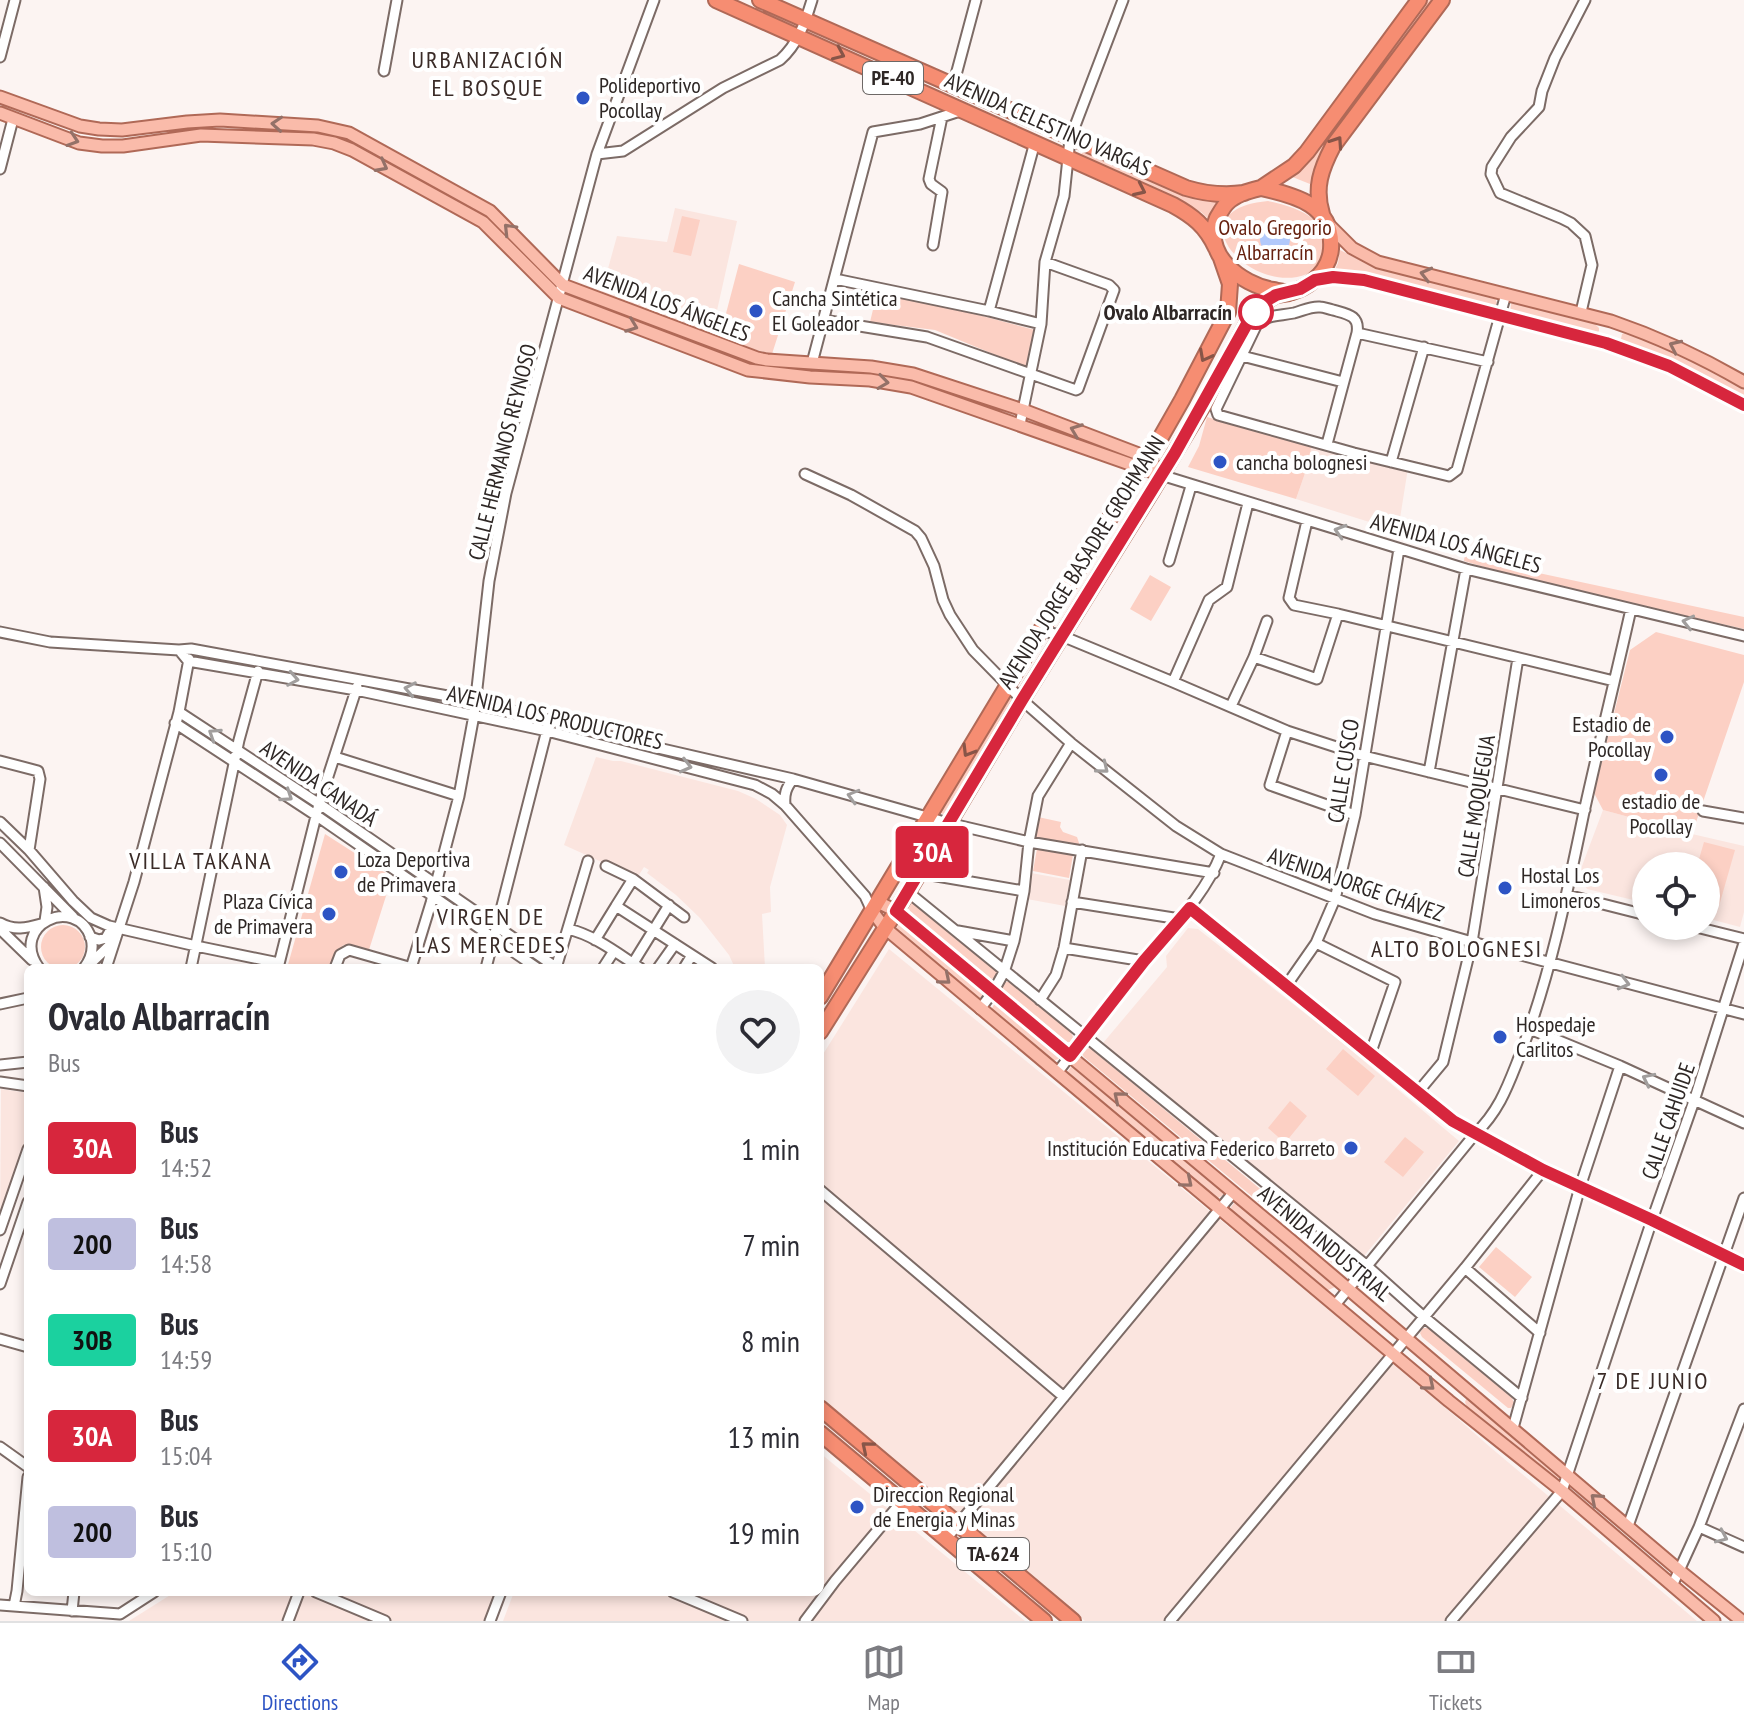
<!DOCTYPE html>
<meta charset="utf-8">
<style>
:root{--surface:#fff;--page:#f2f2f3;--text:#2b2b33;--muted:#7c7c81;--line:#e1e1e2;--accent:#2d54c4}
body{margin:0;font-family:"PT Sans Narrow",sans-serif;background:var(--page);color:var(--text);height:100vh;display:flex;flex-direction:column;font-size:30px;white-space:nowrap}
*{box-sizing:border-box;margin:0}
p{font-size:26px;color:var(--muted)}
.icon{flex:none;width:44px;height:44px;fill:none;stroke:currentColor;stroke-width:2;stroke-linecap:round;stroke-linejoin:round}
.map{position:relative;flex:1;overflow:hidden}
.side{position:absolute;left:24px;top:964px;width:800px;height:632px;display:flex;flex-direction:column;background:var(--surface);border-radius:12px;box-shadow:0 4px 12px #0003}
.side>*{flex:none}
.badge{padding:0 16px;border-radius:6px;font-size:28px;line-height:52px}
.fabs{position:absolute;left:1632px;top:852px;display:grid;gap:16px}
.fabs a{display:grid;place-items:center;width:88px;height:88px;border-radius:50%;background:var(--surface);box-shadow:0 4px 12px #0003;font-size:40px}
.map>.badge{position:absolute;translate:-50% -50%;box-shadow:0 0 0 4px #fff}
.round{display:grid;place-items:center;flex:none;width:84px;height:84px;border-radius:42px;background:var(--page)}
.head{display:flex;align-items:center;justify-content:space-between;height:136px;padding:0 24px}
h1{font-size:38px;font-weight:800;line-height:60px}
ul{padding:0;list-style:none}
li{display:flex;align-items:center;gap:24px;height:96px;padding:0 24px}
li div{flex:1}
li b{display:block;font-size:30px}
li em{font-style:normal}
li .badge{min-width:88px;font-weight:700;text-align:center}
.menu{display:flex;justify-content:space-around;align-items:center;height:112px;border-top:2px solid var(--line);background:var(--surface);font-size:22px;color:var(--muted)}
.menu a{display:grid;justify-items:center;gap:4px}
.menu .selected{color:var(--accent)}
.map>svg:first-child{display:block}
.built{fill:#fbe5df}
.green{fill:#fcd0c4}
.water{fill:#b2c9fb}
.lines{fill:none;stroke-linecap:round;stroke-linejoin:round}
.minor-casing{stroke:#7c6b66;stroke-width:13}
.major-casing{stroke:#b06957;stroke-width:15}
.highway-casing{stroke:#b06957;stroke-width:18}
.minor{stroke:#fff;stroke-width:9}
.major{stroke:#fabbaa;stroke-width:11}
.highway{stroke:#f68d72;stroke-width:14}
.oneway{stroke:#885548}
.oneway2{stroke:#947168}
.oneway3{stroke:#a19e9d}
.line-casing{stroke:#fff;stroke-width:18}
.line{stroke:#d7263d;stroke-width:12}
.poi-dot{fill:#2d54c4;stroke:#fff;stroke-width:3}
.stop-dot{fill:#fff;stroke:#d7263d;stroke-width:4}
.labels{text-anchor:middle;stroke-width:8;stroke-linejoin:round;paint-order:stroke}
.shield{fill:#fff;stroke:#6d6866;stroke-width:2}
.shield-label{font-size:20px;font-weight:bold;fill:#2e2725}
.poi-label{font-size:22px;fill:#2e2725;stroke:#fff;text-anchor:start}
.street-label{font-size:22px;fill:#2e2725;stroke:#fff}
.park-label{font-size:22px;fill:#66200e;stroke:#fff}
.stop-label{font-size:22px;font-weight:bold;fill:#2e2725;stroke:#fff;text-anchor:end}
.neighbourhood-label{font-size:24px;letter-spacing:2px;fill:#3a2b27;stroke:#fff}
</style>
<div class="map">
<svg width="1744" height="1621" viewBox="0 0 1744 1621">
<rect width="100%" height="100%" fill="#fcf4f2"/>
<path class="built" d="M675 208 737 221 712 333 601 294 617 236 667 242Z
M1311 446 1408 468 1398 531 1296 499 1310 459Z
M596 757 613 761H621L738 791 756 799 780 815 787 825 770 887 771 912 762 914 765 968H735L729 955 700 918 676 895 647 873 649 870 644 867 637 878 564 845Z
M1603 810 1692 834 1744 846V912L1740 927 1706 918V866H1646V903L1587 889 1579 874Z
M1031 873 1070 880 1065 906 1027 899Z
M1188 928 1198 929 1339 1040 1459 1141 1364 1256 1103 1043 1167 967 1166 956Z
M889 949 1383 1353 1490 1447 1697 1621H1085L958 1516 820 1401V1059Z
M1 1089 28 1093V1148L0 1235Z
M820 1453 1025 1621H503L514 1592H820Z
M175 1592H499L487 1621H129Z"/>
<path class="green" d="M1426 0H1437L1317 163 1310 184 1290 176 1348 107Z
M1087 149 1193 196 1206 200H1221L1212 222 1201 212 1192 207 1084 161 1081 154Z
M1268 201C1287 205 1317 213 1325 234 1327 238 1325 247 1325 252 1325 263 1317 270 1307 274 1251 297 1172 210 1268 201Z
M682 216 700 220 691 256 673 252Z
M1340 250 1378 269 1495 298 1497 303 1493 309 1333 273 1338 263Z
M739 264 795 282 772 354 719 340Z
M877 293 964 311 1035 330 1027 368 935 330 870 322Z
M1515 303 1595 324 1599 328V331L1595 335 1510 313 1511 304Z
M1627 332 1667 347 1744 386V402L1620 344 1622 334Z
M1207 417 1311 446 1310 459 1296 499 1188 467 1199 446Z
M1465 552 1534 572 1744 617V629L1531 581 1464 561Z
M1150 575 1171 587 1151 621 1130 609Z
M1656 632 1744 655V682L1692 834 1603 810 1594 793 1630 650Z
M1008 698 1013 699 1014 705 948 813 945 815 941 813 939 810Z
M1038 817 1061 822 1060 827 1063 832 1077 837 1080 846 1035 838Z
M325 834 392 877 368 953 343 945 336 968H287Z
M1704 842 1735 850 1719 906 1706 902V866H1697Z
M1037 849 1073 855 1069 878 1033 871Z
M912 903H916L995 968 997 973 994 978 991 979 910 912 909 908Z
M899 924H903L985 992 986 996 978 1000 899 934 896 929Z
M41 947a22 22 0 1 1 44 0a22 22 0 1 1-44 0Z
M1005 982H1010L1071 1032 1073 1037 1070 1042H1067L1004 990 1002 987Z
M995 1003H999L1060 1053 1061 1058 1053 1061 995 1013 992 1008Z
M1090 1048 1353 1266 1355 1271 1351 1276H1348L1084 1057 1082 1054 1085 1049Z
M1343 1049 1375 1076 1358 1096 1326 1069Z
M1071 1067 1077 1068 1223 1191 1224 1195 1216 1199 1070 1077 1068 1071Z
M1290 1101 1307 1116 1285 1143 1268 1128Z
M1405 1137 1424 1152 1403 1177 1384 1162Z
M1234 1203 1240 1204 1333 1283 1335 1287 1326 1291 1233 1213 1231 1207Z
M1496 1247 1532 1277 1515 1297 1479 1267Z
M1423 1328H1428L1512 1398 1514 1403 1511 1408H1508L1422 1337 1420 1333Z
M1467 1397 1473 1399 1562 1477 1554 1481 1467 1407 1465 1402Z"/>
<path class="water" d="M1260 239a15 15 0 1 1 30 0a15 15 0 1 1-30 0Z"/>
<g class="lines">
<g class="minor-casing">
<path id="minor" d="M0 57 15 0
M384 71 397 0
M953 86 976 0
M597 154 623 151 723 88 780 60C798 44 805 23 812 0
M0 169 13 119
M933 245 942 192 931 184 929 179 942 117
M835 279 989 311 1041 324
M989 311 1035 142
M1581 312 1592 265 1585 236 1571 223 1561 218 1500 193 1491 174 1492 167 1511 137 1539 107 1542 91 1555 58 1585 0
M823 320 927 337 1076 390 1078 389 1114 290 1109 285 1045 262
M1357 333 1488 362
M1242 356 1343 382
M812 363 873 132 920 124 963 110
M1020 424 1041 324 1045 262 1064 196 1070 139 1123 0
M1327 444 1357 333C1360 315 1347 314 1333 310 1328 309 1324 307 1320 307 1311 306 1302 311 1294 313 1279 316 1269 314 1257 324L1216 409 1218 415 1354 453 1449 476 1457 470 1506 294
M1391 462 1424 347
M805 474 851 495 915 531 921 538 934 566 943 600 950 615 973 650 1022 700 1071 743 1176 826 1221 854 1375 914 1472 942 1744 1014
M1161 475 1466 569 1744 636
M1307 521 1289 598 1294 605 1338 614 1614 681
M1169 561 1191 486
M1041 630 1062 636 1173 682 1287 731 1364 756 1585 810
M0 632 50 642 179 650 191 649 475 701 632 742 793 779 948 823 1029 842 1214 873
M179 650 188 661 356 690 547 731 755 785 772 794 785 805 865 896 872 911
M1254 657 1317 679 1338 614
M1173 682 1209 600 1227 587 1248 503
M1231 706 1254 657 1267 621
M179 712 327 809 557 968
M175 723 317 816 537 968
M1287 731 1270 785 1355 815
M335 757 459 796
M0 761 38 771 40 779 29 850 73 901 91 918 109 926 196 946 279 963
M1429 772 1466 569
M785 805C784 794 786 788 793 779
M1703 811 1744 818
M0 822 29 850
M0 843 73 917
M606 866 633 879 684 917
M919 873 1024 891
M633 879 616 906 712 968
M44 887 47 907 45 921
M908 892 1366 1265 1424 1317 1522 1398
M1567 895 1646 915
M1072 902 1180 919
M1190 908 1453 1121 1543 1170 1652 1220 1744 1265
M0 923C14 931 27 928 41 924
M1692 926 1744 939
M0 929 32 960
M568 929C594 935 617 953 640 968
M958 931 1014 941
M90 937 99 940 106 938 110 931 109 926
M595 940 616 906
M1316 943 1395 982 1370 1055
M1064 948 1144 961
M88 966 112 943
M39 968C8 925 76 894 91 938 94 949 91 959 84 968
M106 968 134 882 179 712 189 659
M191 968 239 740 258 671
M278 968 319 804 357 687
M335 968 340 955 349 950 412 968
M411 968 431 903 459 796 474 715 489 581 506 493 597 154 654 0
M486 968 548 726
M556 968 588 861
M603 968 614 951
M630 968 669 905
M658 968 675 944
M684 968 692 955
M1286 986 1316 943 1335 899 1355 815 1399 549
M1040 1000 1056 975 1064 948 1082 850
M0 1004 28 998
M980 1009 993 992 1004 972 1014 941 1024 891 1029 842 1038 796 1071 743
M1530 1029 1620 1066 1744 1123
M0 1065 28 1062
M1057 1073C1086 1035 1115 997 1145 960 1173 926 1205 895 1221 854
M0 1082 28 1086
M1418 1092 1443 1062 1472 942 1518 658
M820 1190 1064 1397
M0 1230 28 1149
M1465 1268 1540 1333
M0 1284 28 1202
M1335 1305 1475 1134C1500 1110 1508 1085 1520 1055 1550 977 1567 894 1584 812 1599 744 1616 676 1631 609
M0 1339 28 1347
M1513 1428 1580 1187 1620 1066
M0 1447 28 1467
M1628 1526 1744 1198
M1699 1527 1744 1547
M946 1539 1233 1193
M1672 1586 1699 1527 1744 1409
M316 1592 385 1621
M673 1592 742 1621
M0 1605 120 1614 154 1592
M14 1606 17 1591 28 1477
M72 1611 74 1592
M288 1621 299 1592
M490 1621 501 1592
M805 1621 835 1581 914 1487
M1170 1621 1465 1268 1543 1170
M1451 1621 1562 1491 1652 1220 1694 1101 1744 943"/>
</g>
<g class="major-casing">
<path id="major" d="M0 97 80 126 99 129 122 130 187 122 220 120 318 126 349 133 490 211 563 285 757 358 767 360 871 367 913 374 1023 410 1149 458 1161 475
M0 113 79 143 102 146H123L201 135 313 139 334 143 352 150 483 222 559 298 748 370 810 377 870 380 911 387 1161 475
M1328 224 1352 248 1378 262 1611 321C1658 337 1701 357 1744 382
M1315 280 1333 277 1364 280 1606 343 1669 366 1744 405
M878 902 896 911 1294 1243 1680 1571 1742 1621
M872 911 885 928 1449 1401 1562 1491 1714 1621"/>
</g>
<g class="highway-casing">
<path id="highway" d="M716 0 1173 205C1193 216 1206 226 1216 248
M760 0 1186 188C1206 194 1223 196 1244 193
M1261 188C1295 195 1334 205 1331 249 1330 261 1323 273 1313 281 1308 285 1299 290 1292 292 1286 293 1279 291 1273 290 1241 284 1202 255 1217 218 1220 213 1223 207 1227 203 1236 194 1249 191 1261 188Z
M1261 188 1294 166 1307 152 1419 0
M1322 214C1314 188 1321 169 1333 146L1442 0
M820 997 1041 630 1140 469 1149 458 1182 400 1228 312 1230 284 1221 258
M820 1032 908 892 1022 700 1152 491 1201 409 1248 322 1266 301 1276 295 1289 293
M820 1408 1073 1621
M820 1433 1044 1621"/>
</g>
<use href="#minor" class="minor"/>
<use href="#major" class="major"/>
<use href="#highway" class="highway"/>
</g>
<defs><path id="oneway-chevron" d="M-2-3.5L2.5 0L-2 3.5" fill="none" stroke-width="1.6" stroke-linecap="round" stroke-linejoin="round" transform="scale(2)"/></defs>
<g class="oneway">
<use href="#oneway-chevron" transform="translate(839 54) rotate(24)"/>
<use href="#oneway-chevron" transform="translate(1337 142) rotate(-56)"/>
<use href="#oneway-chevron" transform="translate(1140 190) rotate(25)"/>
<use href="#oneway-chevron" transform="translate(1205 356) rotate(118)"/>
<use href="#oneway-chevron" transform="translate(968 751) rotate(121)"/>
<use href="#oneway-chevron" transform="translate(867 1447) rotate(-140)"/>
</g>
<g class="oneway2">
<use href="#oneway-chevron" transform="translate(277 124) rotate(-176)"/>
<use href="#oneway-chevron" transform="translate(73 140) rotate(18)"/>
<use href="#oneway-chevron" transform="translate(382 166) rotate(28)"/>
<use href="#oneway-chevron" transform="translate(509 229) rotate(-134)"/>
<use href="#oneway-chevron" transform="translate(1426 274) rotate(-166)"/>
<use href="#oneway-chevron" transform="translate(632 326) rotate(21)"/>
<use href="#oneway-chevron" transform="translate(1675 346) rotate(-155)"/>
<use href="#oneway-chevron" transform="translate(883 382) rotate(8)"/>
<use href="#oneway-chevron" transform="translate(1076 430) rotate(-159)"/>
<use href="#oneway-chevron" transform="translate(945 979) rotate(40)"/>
<use href="#oneway-chevron" transform="translate(1119 1097) rotate(-140)"/>
<use href="#oneway-chevron" transform="translate(1187 1182) rotate(40)"/>
<use href="#oneway-chevron" transform="translate(1429 1385) rotate(40)"/>
<use href="#oneway-chevron" transform="translate(1596 1499) rotate(-139)"/>
</g>
<g class="oneway3">
<use href="#oneway-chevron" transform="translate(1340 531) rotate(-163)"/>
<use href="#oneway-chevron" transform="translate(1688 622) rotate(-167)"/>
<use href="#oneway-chevron" transform="translate(293 679) rotate(10)"/>
<use href="#oneway-chevron" transform="translate(410 689) rotate(-169)"/>
<use href="#oneway-chevron" transform="translate(214 734) rotate(-147)"/>
<use href="#oneway-chevron" transform="translate(686 766) rotate(14)"/>
<use href="#oneway-chevron" transform="translate(1103 768) rotate(39)"/>
<use href="#oneway-chevron" transform="translate(287 796) rotate(34)"/>
<use href="#oneway-chevron" transform="translate(853 796) rotate(-164)"/>
<use href="#oneway-chevron" transform="translate(1624 983) rotate(15)"/>
<use href="#oneway-chevron" transform="translate(1648 1079) rotate(-154)"/>
<use href="#oneway-chevron" transform="translate(1722 1537) rotate(24)"/>
</g>
<g class="lines">
<g class="line-casing">
<path id="line" d="M1744 405 1669 366 1606 343 1364 280 1333 277 1315 280 1300 289 1276 295 1266 301 1248 322 1175 453 1022 700 896 911 1070 1056 1144 961 1190 908 1453 1121 1543 1170 1652 1220 1744 1265"/>
</g>
<use href="#line" class="line"/>
</g>
<g class="poi-dot">
<circle cx="583" cy="98" r="8"/>
<circle cx="756" cy="311" r="8"/>
<circle cx="1220" cy="462" r="8"/>
<circle cx="1667" cy="737" r="8"/>
<circle cx="1661" cy="775" r="8"/>
<circle cx="341" cy="872" r="8"/>
<circle cx="1505" cy="888" r="8"/>
<circle cx="329" cy="914" r="8"/>
<circle cx="1500" cy="1037" r="8"/>
<circle cx="1351" cy="1148" r="8"/>
<circle cx="857" cy="1507" r="8"/>
</g>
<circle class="stop-dot" cx="1256" cy="312" r="16"/>
<g class="labels">
<g class="shield">
<rect x="863" y="62" width="60" height="32" rx="6"/>
<rect x="957" y="1538" width="72" height="32" rx="6"/>
</g>
<g class="shield-label">
<text x="893" y="85">PE-40</text>
<text x="993" y="1561">TA-624</text>
</g>
<g class="poi-label">
<text x="599" y="93">Polideportivo<tspan x="599" dy="25">Pocollay</tspan></text>
<text x="772" y="306">Cancha Sintética<tspan x="772" dy="25">El Goleador</tspan></text>
<text x="1236" y="470">cancha bolognesi</text>
<text x="1651" y="732" text-anchor="end">Estadio de<tspan x="1651" dy="25">Pocollay</tspan></text>
<text x="1661" y="809" text-anchor="middle">estadio de<tspan x="1661" dy="25">Pocollay</tspan></text>
<text x="357" y="867">Loza Deportiva<tspan x="357" dy="25">de Primavera</tspan></text>
<text x="1521" y="883">Hostal Los<tspan x="1521" dy="25">Limoneros</tspan></text>
<text x="313" y="909" text-anchor="end">Plaza Cívica<tspan x="313" dy="25">de Primavera</tspan></text>
<text x="1516" y="1032">Hospedaje<tspan x="1516" dy="25">Carlitos</tspan></text>
<text x="1335" y="1156" text-anchor="end">Institución Educativa Federico Barreto</text>
<text x="873" y="1502">Direccion Regional<tspan x="873" dy="25">de Energia y Minas</tspan></text>
</g>
<g class="street-label">
<text transform="translate(1048 124) rotate(24)" y="8">AVENIDA CELESTINO VARGAS</text>
<text transform="translate(667 303) rotate(21)" y="8">AVENIDA LOS ÁNGELES</text>
<text transform="translate(502 452) rotate(-76)" y="8">CALLE HERMANOS REYNOSO</text>
<text transform="translate(1456 543) rotate(15)" y="8">AVENIDA LOS ÁNGELES</text>
<text transform="translate(1081 562) rotate(-58)" y="8">AVENIDA JORGE BASADRE GROHMANN</text>
<text transform="translate(555 717) rotate(13)" y="8">AVENIDA LOS PRODUCTORES</text>
<text transform="translate(1343 771) rotate(-81)" y="8">CALLE CUSCO</text>
<text transform="translate(319 783) rotate(34)" y="8">AVENIDA CANADÁ</text>
<text transform="translate(1476 806) rotate(-81)" y="8">CALLE MOQUEGUA</text>
<text transform="translate(1356 884) rotate(19)" y="8">AVENIDA JORGE CHÁVEZ</text>
<text transform="translate(1668 1121) rotate(-71)" y="8">CALLE CAHUIDE</text>
<text transform="translate(1325 1243) rotate(40)" y="8">AVENIDA INDUSTRIAL</text>
</g>
<g class="park-label">
<text x="1275" y="235">Ovalo Gregorio<tspan x="1275" dy="25">Albarracín</tspan></text>
</g>
<g class="stop-label">
<text x="1232" y="320">Ovalo Albarracín</text>
</g>
<g class="neighbourhood-label">
<text x="488" y="68">URBANIZACIÓN<tspan x="488" dy="28">EL BOSQUE</tspan></text>
<text x="201" y="869">VILLA TAKANA</text>
<text x="491" y="925">VIRGEN DE<tspan x="491" dy="28">LAS MERCEDES</tspan></text>
<text x="1457" y="957">ALTO BOLOGNESI</text>
<text x="1653" y="1389">7 DE JUNIO</text>
</g>
</g>
</svg>
<div class="fabs">
<a><svg class="icon" aria-label="locate" viewBox="0 0 24 24"><circle cx="12" cy="12" r="6"/><path d="M12 2v4M12 18v4M2 12h4M18 12h4"/></svg></a>
</div>
<b class="badge" style="left:932px;top:852px;background:#d7263d;color:#fff">30A</b>
<section class="side">
<div class="head"><div><h1>Ovalo Albarracín</h1><p>Bus</p></div><a class="round"><svg class="icon" aria-label="heart" viewBox="0 0 24 24"><path d="M12 20l-8-8c-3-5 5-10 8-4 3-6 11-1 8 4z"/></svg></a></div>
<ul>
<li><span class="badge" style="background:#d7263d;color:#fff">30A</span><div><b>Bus</b><p>14:52</p></div><em>1 min</em></li>
<li><span class="badge" style="background:#bfbfdf;color:#111">200</span><div><b>Bus</b><p>14:58</p></div><em>7 min</em></li>
<li><span class="badge" style="background:#1bd19f;color:#111">30B</span><div><b>Bus</b><p>14:59</p></div><em>8 min</em></li>
<li><span class="badge" style="background:#d7263d;color:#fff">30A</span><div><b>Bus</b><p>15:04</p></div><em>13 min</em></li>
<li><span class="badge" style="background:#bfbfdf;color:#111">200</span><div><b>Bus</b><p>15:10</p></div><em>19 min</em></li>
</ul>
</section>
</div>
<nav class="menu">
<a class="selected"><svg class="icon" aria-label="directions" viewBox="0 0 24 24"><path d="M12 3l9 9-9 9-9-9zM9 14v-3h6M13 9l2 2-2 2"/></svg>Directions</a>
<a><svg class="icon" aria-label="map" viewBox="0 0 24 24"><path d="M3 6l6-2 6 2 6-2v14l-6 2-6-2-6 2zM9 4v14M15 6v14"/></svg>Map</a>
<a><svg class="icon" aria-label="tickets" viewBox="0 0 24 24"><path d="M3 7h18v10H3zM15 7v10"/></svg>Tickets</a>
</nav>
